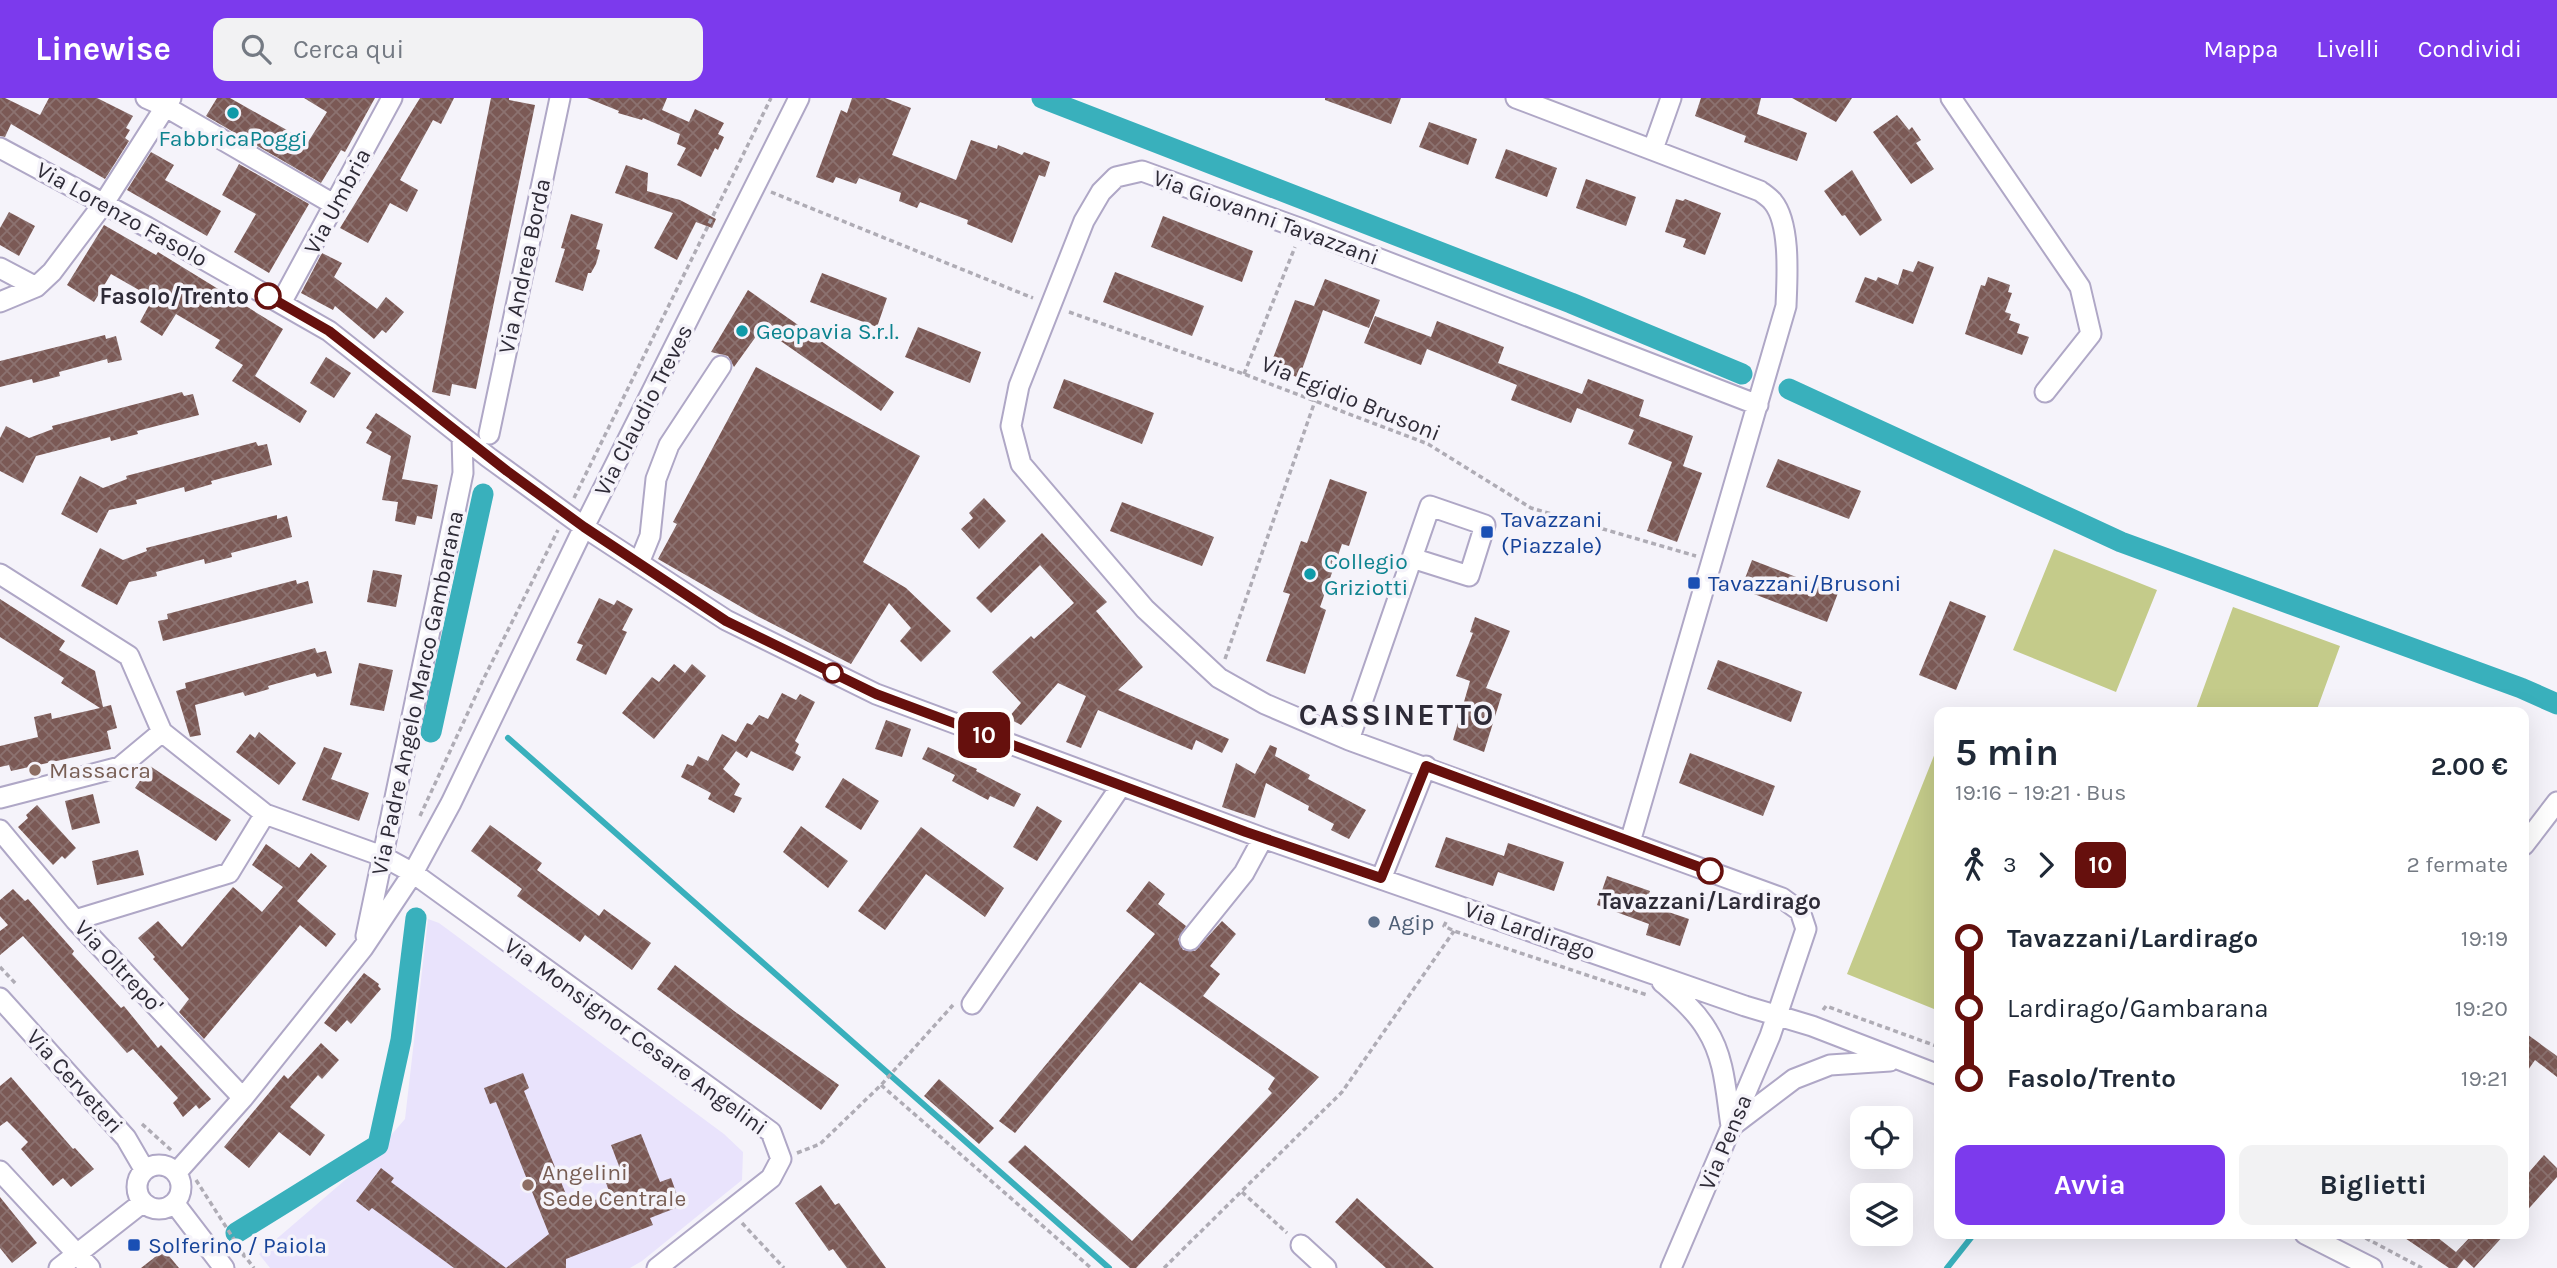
<!DOCTYPE html>
<html lang="it">
<meta charset="utf-8">
<style>
:root{--surface:#fff;--page:#f2f2f3;--text:#1f2937;--muted:#747a83;--accent:#7c3aed}
body{margin:0;font-family:Karla,sans-serif;background:var(--page);color:var(--text);height:100vh;display:flex;flex-direction:column;font-size:26px;white-space:nowrap}
*{box-sizing:border-box;margin:0}
p{font-size:23px;color:var(--muted)}
.icon{flex:none;width:38px;height:38px;fill:none;stroke:currentColor;stroke-width:2;stroke-linecap:round;stroke-linejoin:round}
.map{position:relative;flex:1;overflow:hidden}
.side{position:absolute;left:1934px;top:609px;width:595px;height:532px;display:flex;flex-direction:column;background:var(--surface);border-radius:14px;box-shadow:0 7px 28px #0002}
.side>*{flex:none}
.badge{padding:0 14px;border-radius:10px;font-size:24px;line-height:46px}
.fabs{position:absolute;left:1850px;top:1008px;display:grid;gap:14px}
.fabs a{display:grid;place-items:center;width:63px;height:63px;border-radius:14px;background:var(--surface);box-shadow:0 7px 28px #0002;font-size:35px}
.map>.badge{position:absolute;translate:-50% -50%;box-shadow:0 0 0 4px #fff}
.legs{display:flex;align-items:center;gap:10px;height:77px;padding:0 21px;font-size:23px}
.legs p{margin-inline-start:auto}
.headline{display:flex;align-items:center;justify-content:space-between;height:119px;padding:0 21px}
h1{font-size:38px;font-weight:700;line-height:52px}
.action{display:flex;gap:14px;margin-top:auto;padding:14px 21px}
.action a{flex:1;height:80px;border-radius:14px;background:var(--accent);color:#fff;font-size:28px;font-weight:700;line-height:80px;text-align:center}
.action a+a{background:var(--page);color:var(--text)}
ul{padding:0 21px;list-style:none}
li{display:flex;align-items:center;gap:24px;height:70px;font-size:26px}
li i{display:grid;place-items:center;width:10px;height:100%;margin:0 9px;background:currentColor}
li i::after{content:'';width:18px;height:18px;margin:-9px;border:5px solid;border-radius:50%;background:var(--surface)}
li p{margin-inline-start:auto}
li:first-child i{background:linear-gradient(#0000 50%,currentColor 0)}
li:last-child i{background:linear-gradient(currentColor 50%,#0000 0)}
header{display:flex;align-items:center;gap:42px;box-sizing:border-box;height:98px;padding:0 35px;background:var(--accent);color:#fff}
header strong{font-size:33px}
nav{display:flex;gap:38px;margin-inline-start:auto;font-size:24px}
.search{width:490px;height:63px;background:var(--page);display:flex;align-items:center;gap:18px;box-sizing:border-box;padding:0 24px;border-radius:14px;color:var(--muted);font-size:26px}
.map>svg:first-child{display:block}
.built{fill:#e9e3fc}
.pitch{fill:#c4cb8a}
.lines{fill:none;stroke-linecap:round;stroke-linejoin:round}
.stream{stroke:#39b0bc;stroke-width:6}
.canal{stroke:#39b0bc;stroke-width:21}
.building{fill:url(#building-cross-hatch)}
.minor-casing{stroke:#afa7c6;stroke-width:23}
.path{stroke:#afacb5;stroke-width:3.5;stroke-dasharray:5 3.5;stroke-linecap:butt}
.minor{stroke:#fff;stroke-width:19}
.line-1-casing{stroke:#fff;stroke-width:16}
.line-1{stroke:#66100d;stroke-width:10}
.culture-dot{fill:#0f9aa8;stroke:#f5f3fa;stroke-width:2.5}
.stop-1-dot{fill:#fff;stroke:#66100d;stroke-width:3.5}
.transit-dot{fill:#1a4fb4;stroke:#f5f3fa;stroke-width:2.5}
.education-dot{fill:#8d6e63;stroke:#f5f3fa;stroke-width:2.5}
.service-dot{fill:#5c6f8a;stroke:#f5f3fa;stroke-width:2.5}
.labels{text-anchor:middle;stroke-width:7;stroke-linejoin:round;paint-order:stroke}
.culture-label{font-size:23px;fill:#0d838f;stroke:#f5f3fa;text-anchor:start}
.street-label{font-size:23px;fill:#2e2b37;stroke:#f5f3fa}
.stop-label{font-size:23px;font-weight:bold;fill:#2e2b37;stroke:#f5f3fa;text-anchor:end}
.transit-label{font-size:23px;fill:#164399;stroke:#f5f3fa;text-anchor:start}
.education-label{font-size:23px;fill:#785e54;stroke:#f5f3fa;text-anchor:start}
.service-label{font-size:23px;fill:#4e5e75;stroke:#f5f3fa;text-anchor:start}
.district-label{font-size:30px;font-weight:bold;letter-spacing:2px;fill:#2e2b37;stroke:#f5f3fa}
</style>
<header>
<strong>Linewise</strong>
<div class="search"><svg class="icon" aria-label="search" viewBox="0 0 24 24"><circle cx="10" cy="10" r="6"/><path d="M15 15l6 6"/></svg>Cerca qui</div>
<nav><a>Mappa</a><a>Livelli</a><a>Condividi</a></nav>
</header>
<div class="map">
<svg width="2557" height="1170" viewBox="0 0 2557 1170">
<defs>
<pattern id="building-cross-hatch" width="8" height="8" patternUnits="userSpaceOnUse" patternTransform="scale(1.75)"><rect width="8" height="8" fill="#7b5955"/><path d="M0 0l8 8M0 8l8-8" fill="none" stroke="#8c7270"/></pattern>
</defs>
<rect width="100%" height="100%" fill="#f5f3fa"/>
<path class="built" d="M428 821 439 825 724 1036 743 1054 742 1082 642 1163 630 1170H270L259 1156 373 1058 405 1021Z"/>
<path class="pitch" d="M2054 451 2157 492 2116 594 2013 552Z
M2233 509 2340 548 2316 614H2195Z
M1939 645V913L1847 876Z"/>
<g class="lines">
<path class="stream" d="M508 640 1109 1170
M1947 1170 1974 1136"/>
<path class="canal" d="M1042 0 1571 205 1742 276
M1789 291 2121 444 2521 590 2557 606
M431 634 483 396
M236 1135 378 1047 401 942 416 820"/>
</g>
<path class="building" d="M0 0H5L40 17 49 0H97L133 18 126 30 130 32 125 40 129 43 105 81 11 26 5 39 0 38Z
M217 0H230L308 44 327 14 304 0H375L345 54 341 52 321 85 206 18Z
M420 0H454L441 26 433 22 400 82 418 92 407 114 390 105 368 145 340 130Z
M491 0H509V2L535 7 476 291 452 286 450 298 432 294Z
M587 0H667L662 12 689 24 695 11 724 25 718 36 724 39 718 52 715 50 701 79 677 67 686 50 677 46 680 36 643 20 642 22 618 15 619 13Z
M852 0H885L911 10 892 57 956 82 971 42 997 51 998 47 1022 57 1024 54 1050 64 1045 79 1039 77 1012 145 967 126 968 122 920 104 917 110 899 103 901 95 859 80 856 86 836 79 833 85 816 79 841 12 847 15Z
M1325 0H1401L1391 26 1325 2Z
M1701 0H1761L1757 16 1807 35 1797 63 1744 44 1746 38 1695 18Z
M1792 0H1852L1836 24Z
M1897 17 1909 32 1912 29 1921 42 1916 45 1934 71 1911 86 1873 34Z
M1429 24 1477 41 1468 67 1419 49Z
M1506 51 1557 70 1547 99 1495 80Z
M151 54 174 67 165 82 221 113 207 138 127 92Z
M239 66 309 106 269 175 234 154 256 116 222 97Z
M626 67 648 75 647 93 680 102 716 121 712 130 696 124 677 162 654 150 673 115 615 95Z
M1852 72 1882 122 1860 138 1845 117 1842 118 1824 93Z
M1586 81 1636 99 1626 128 1576 110Z
M1676 101 1683 103 1685 101 1721 115 1705 157 1683 149 1686 141 1665 134Z
M9 114 35 128 19 158 0 147V130Z
M571 116 603 126 596 151 600 152 596 166 591 175H588L583 193 555 184 565 151 561 150Z
M1163 118 1253 153 1242 184 1151 149Z
M104 127 156 157 158 154 283 231 255 278 307 313 300 325 232 283 243 267 215 250 220 242 176 216 162 238 140 224 153 200 111 176 94 204 67 187Z
M322 155 342 165 334 179 377 211 386 199 404 214 386 235 382 232 374 241 335 208 333 212 301 195Z
M1918 163 1934 169 1913 226 1855 204 1865 179 1876 183 1878 179 1898 187 1903 171 1913 174Z
M1115 174 1204 208 1192 238 1103 204Z
M822 175 887 200 877 229 810 204Z
M1988 179 2010 187 2008 194 2012 195 2005 214 2011 216 2009 222 2020 226 2017 235 2029 239 2022 257 1965 236 1981 187 1985 188Z
M1325 181 1380 202 1369 230 1323 212 1299 280 1270 268 1295 202 1314 208Z
M748 192 894 294 881 313 762 230 734 269 728 258 711 254Z
M1375 218 1431 239 1437 223 1504 249 1498 265 1582 296 1588 281 1644 302 1639 318 1693 338 1683 368 1702 375 1677 444 1647 433 1672 364 1628 346 1634 332 1577 310 1571 325 1511 302 1517 287 1427 251 1421 267 1364 245Z
M918 229 981 254 970 285 905 259Z
M105 237 106 241 116 238 122 262 108 265 107 261 59 274 60 278 33 285 32 281 0 289V263Z
M326 259 351 275 334 300 310 285Z
M756 269 920 358 863 464 906 490 951 533 921 564 900 543 911 530 889 505 851 566 757 518 658 461 677 426 673 424Z
M1064 281 1154 315 1142 346 1053 310Z
M182 294 184 298 193 296 199 317 137 333 138 336 111 343 110 339 36 358 23 385 0 373V340L6 328 29 340 53 331 52 328Z
M376 315 411 338 402 381 438 387 432 421 417 418 415 427 395 423 398 404 382 402 391 358 366 345 372 334 366 330Z
M256 344 258 348 267 346 272 367 211 383 212 386 185 394 184 389 136 402 137 406 109 412 97 435 61 416 80 378 103 390 127 381 126 378Z
M1778 361 1861 393 1849 421 1766 389Z
M1330 381 1367 394 1349 448 1342 446 1320 509 1326 512 1305 576 1266 563 1290 496 1283 494 1301 443 1307 445Z
M984 400 1006 423 979 451 961 431 973 420 969 415Z
M1122 404 1214 439 1202 468 1110 433Z
M277 417V421L287 418 292 439 231 455 232 459 205 466 204 461 156 474 157 478 129 484 117 507 81 488 100 450 123 462 147 453 146 450Z
M1042 435 1107 504 1096 513 1143 569 1118 592 1229 641 1222 655 1196 642 1192 652 1098 612 1081 650 1066 644 1086 598 1058 585 1021 627 1008 620 1021 605 992 574 1031 538 1034 541 1074 505 1040 467 991 515 976 500Z
M1752 462 1838 495 1827 524 1741 491Z
M373 472 402 477 396 509 367 504Z
M296 482 297 486 308 483 313 505 163 543 158 523 168 521 167 516Z
M599 500 614 507 617 502 633 511 622 532 627 534 606 577 576 562 583 547 577 545Z
M0 501 65 543 59 552 95 573 103 609 111 607 117 630 107 633 111 651 11 673 9 667 0 669V648L38 639 34 619 51 615 52 621 100 610 61 585 64 580 0 539Z
M1950 503 1986 518 1956 592 1919 577Z
M1475 519 1510 533 1486 590 1502 596 1484 654 1453 642 1470 583 1456 578 1473 535 1470 534Z
M315 550 317 555 326 553 332 575 317 579 315 575 268 588 269 591 245 598 243 594 195 607 201 637 190 639 176 593 186 590 185 585Z
M1718 562 1802 594 1791 624 1707 591Z
M359 565 393 572 384 613 350 607Z
M674 566 685 575 692 566 706 578 654 641 622 615 652 579 659 584Z
M782 595 796 602 800 596 815 604 795 643 799 646 795 655 801 659 793 673 751 653 747 660 736 653 723 671 740 686 734 697 742 700 734 715 708 701 711 695 681 679 687 666 693 668 698 658 708 663 722 636 736 644 747 625 752 627 759 617 768 621Z
M886 622 911 631 902 659 875 651Z
M259 634 296 665 279 687 236 654 250 636 255 640Z
M1270 647 1277 650 1275 658 1310 677 1308 681 1366 712 1349 741 1331 732 1334 726 1308 712 1309 708 1266 685 1255 720 1222 709 1236 665 1255 676Z
M324 649 342 655 331 681 369 695 359 723 302 702Z
M928 649 977 671 976 673 1021 696 1014 709 990 698 988 702 952 683 955 677 922 661Z
M1690 655 1775 688 1763 718 1679 685Z
M150 668 231 722 216 743 135 690Z
M843 680 879 703 861 732 825 709Z
M93 696 100 725 72 732 65 703Z
M37 707 76 750 65 761 62 758 53 767 18 729 28 720 26 717Z
M1037 708 1062 723 1037 763 1013 749Z
M490 727 542 765 537 772 599 818 604 811 651 845 632 872 585 837 580 844 517 798 522 791 471 753Z
M801 728 848 763 828 790 783 754Z
M921 729 1004 790 985 819 926 776 885 832 858 813Z
M1446 739 1504 758 1508 745 1564 764 1554 793 1498 774 1493 788 1435 769Z
M266 746 299 770 311 755 327 768 297 803 336 836 326 849 300 827 204 941 179 914 189 901 153 861 155 859 138 840 158 823 182 849 233 789 262 814 283 789 252 767Z
M138 752 144 777 97 787 92 763Z
M1607 778 1650 793 1645 806 1689 821 1680 848 1646 837 1649 826 1597 807Z
M1149 783 1165 796 1158 806 1186 828 1178 841 1183 852 1195 853 1222 823 1236 836 1210 868 1220 876 1203 898 1319 979 1136 1170H1130L1008 1064 1025 1047 1132 1143 1272 995 1268 991 1275 980 1140 884 1015 1035 999 1023 1155 836 1126 813Z
M13 791 25 803 28 801 74 853 72 856 121 910 124 908 158 950 161 947 211 1001 199 1011 196 1007 183 1019 173 1005 178 1000 133 951 127 955 23 838 0 857V833L8 827 0 818V802Z
M675 867 734 913 839 987 821 1012 657 891Z
M364 875 379 886 378 888 381 891 351 926 347 922 336 934 324 925Z
M2524 934 2557 958V979L2535 962 2524 978Z
M321 945 339 962 322 981 318 977 290 1009 325 1037 310 1058 279 1034 249 1070 224 1049 284 977 288 981Z
M523 975 529 990 524 993 572 1111 610 1096 605 1082 622 1076 611 1047 641 1036 660 1084 671 1080 681 1108 650 1120 653 1127 566 1161V1170H506L549 1136 496 1004 490 1006 484 990Z
M11 979 73 1051 75 1050 94 1071 71 1089 63 1080 53 1088 21 1051 28 1044 7 1023 0 1028V988Z
M939 981 994 1030 979 1046 924 998Z
M2544 1057 2557 1070V1079L2524 1116V1080Z
M381 1070 394 1080 391 1084 506 1170H454L372 1110 369 1113 356 1103Z
M821 1087 835 1107 839 1105 886 1170H847L833 1151 829 1153 795 1105Z
M0 1099 37 1145 12 1165 0 1150Z
M1357 1100 1393 1133 1434 1170H1386L1358 1145 1335 1124Z
M2399 1136H2433L2456 1154 2473 1136H2505L2474 1170 2464 1161 2457 1170H2449Z
M164 1152 179 1170H141Z"/>
<g class="lines">
<g class="minor-casing">
<path id="minor" d="M146 0 166 9 335 107
M1516 0 1760 93C1764 96 1770 100 1773 104 1791 126 1787 181 1786 208L1630 744
M1951 0 2080 189 2091 236 2045 294
M0 50 147 129 329 233 488 359 584 429 726 522 876 596 1263 740 1745 908 1812 928 1939 977
M1653 51 1671 0
M0 170 36 189
M0 204 36 189 52 174 104 105 171 0
M281 205 392 0
M489 336 560 0
M639 465 650 438 656 381 669 347 721 268
M0 476 129 558 162 634 265 716 382 758 413 775 771 1034 781 1061 771 1080 657 1170
M1349 642 1412 460 1469 478 1485 427 1430 408 1412 460
M0 700 120 669 162 634
M0 732 75 822 243 1000
M2524 747 2557 704
M1381 781 1426 668
M75 822 229 775 265 716
M366 838 463 375 462 338
M1190 842 1244 775 1263 740
M1662 884C1678 898 1696 913 1707 932 1725 960 1726 996 1731 1028
M0 900 126 1040 144 1071
M972 906 1121 688
M1732 1028 1794 981 1830 967 1890 963
M137 1089a22 22 0 1 1 44 0a22 22 0 1 1-44 0Z
M0 1073 90 1170
M177 1074 243 1000 363 850 413 775 451 705 584 429 799 0
M175 1106 224 1170
M2305 1136 2372 1170
M1301 1147 1326 1170
M59 1170 142 1105
M1671 1170 1770 938 1806 831 1800 813 1782 800 1349 642 1265 606 1219 580 1145 511 1021 366 1011 328 1019 288 1084 123 1101 94 1116 79 1142 73 1302 131 1758 307"/>
</g>
<path class="path" d="M771 94 1033 200
M1069 214 1244 276 1428 346 1531 410 1696 458
M1244 276 1295 149
M574 400 771 0
M1225 561 1315 303
M420 718 483 582 558 432
M1446 824 1444 828 1454 833 1647 897
M0 869 17 887
M1823 912 1826 908 1939 949
M881 987 1091 1170
M142 1026 171 1052
M797 1055 820 1046 881 987 953 907
M196 1082 244 1157
M1242 1094 1287 1135
M742 1125 784 1170
M2358 1136 2422 1170
M242 1158 244 1157 254 1170
M1164 1170 1342 994 1454 833"/>
<use href="#minor" class="minor"/>
</g>
<g class="lines">
<g class="line-1-casing">
<path id="line-1" d="M268 198 329 233 507 373 584 429 726 523 876 596 1246 734 1381 780 1426 668 1710 773"/>
</g>
<use href="#line-1" class="line-1"/>
</g>
<g class="culture-dot">
<circle cx="233" cy="15" r="7"/>
<circle cx="742" cy="233" r="7"/>
<circle cx="1310" cy="476" r="7"/>
</g>
<g class="stop-1-dot">
<circle cx="268" cy="198" r="12"/>
<circle cx="833" cy="575" r="9"/>
<circle cx="1710" cy="773" r="12"/>
</g>
<g class="transit-dot">
<rect x="1480" y="427" width="14" height="14" rx="3.5"/>
<rect x="1687" y="478" width="14" height="14" rx="3.5"/>
<rect x="127" y="1140" width="14" height="14" rx="3.5"/>
</g>
<g class="education-dot">
<circle cx="35" cy="672" r="7"/>
<circle cx="528" cy="1087" r="7"/>
</g>
<circle class="service-dot" cx="1374" cy="824" r="7"/>
<g class="labels">
<g class="culture-label">
<text x="233" y="48" text-anchor="middle">FabbricaPoggi</text>
<text x="756" y="241">Geopavia S.r.l.</text>
<text x="1324" y="471">Collegio<tspan x="1324" dy="26">Griziotti</tspan></text>
</g>
<g class="street-label">
<text transform="translate(337 103) rotate(-62)" y="8">Via Umbria</text>
<text transform="translate(122 116) rotate(29)" y="8">Via Lorenzo Fasolo</text>
<text transform="translate(1266 119) rotate(20)" y="8">Via Giovanni Tavazzani</text>
<text transform="translate(524 168) rotate(-78)" y="8">Via Andrea Borda</text>
<text transform="translate(1351 300) rotate(22)" y="8">Via Egidio Brusoni</text>
<text transform="translate(643 312) rotate(-63)" y="8">Via Claudio Treves</text>
<text transform="translate(417 595) rotate(-78)" y="8">Via Padre Angelo Marco Gambarana</text>
<text transform="translate(1530 832) rotate(19)" y="8">Via Lardirago</text>
<text transform="translate(119 868) rotate(47)" y="8">Via Oltrepo'</text>
<text transform="translate(636 938) rotate(36)" y="8">Via Monsignor Cesare Angelini</text>
<text transform="translate(75 983) rotate(48)" y="8">Via Cerveteri</text>
<text transform="translate(1725 1044) rotate(-67)" y="8">Via Pensa</text>
</g>
<g class="stop-label">
<text x="249" y="206">Fasolo/Trento</text>
<text x="1710" y="811" text-anchor="middle">Tavazzani/Lardirago</text>
</g>
<g class="transit-label">
<text x="1501" y="429">Tavazzani<tspan x="1501" dy="26">(Piazzale)</tspan></text>
<text x="1708" y="493">Tavazzani/Brusoni</text>
<text x="148" y="1155">Solferino / Paiola</text>
</g>
<g class="education-label">
<text x="49" y="680">Massacra</text>
<text x="542" y="1082">Angelini<tspan x="542" dy="26">Sede Centrale</tspan></text>
</g>
<g class="service-label">
<text x="1388" y="832">Agip</text>
</g>
<g class="district-label">
<text x="1397" y="627">CASSINETTO</text>
</g>
</g>
</svg>
<div class="fabs">
<a><svg class="icon" aria-label="locate" viewBox="0 0 24 24"><circle cx="12" cy="12" r="6"/><path d="M12 2v4M12 18v4M2 12h4M18 12h4"/></svg></a>
<a><svg class="icon" aria-label="layers" viewBox="0 0 24 24"><path d="M12 4l9 5-9 5-9-5zM3 14l9 5 9-5"/></svg></a>
</div>
<b class="badge" style="left:984px;top:637px;background:#66100d;color:#fff">10</b>
<section class="side">
<div class="headline"><div><h1>5 min</h1><p>19:16 – 19:21 · Bus</p></div><b>2.00 €</b></div>
<div class="legs"><svg class="icon" aria-label="walk" viewBox="0 0 24 24"><circle cx="13" cy="4" r="2"/><path d="M13 8l-2 6 4 7M11 14l-3 7M7 12l3-4h3l4 4"/></svg>3<svg class="icon" aria-label="forward" viewBox="0 0 24 24"><path d="M9 5l7 7-7 7"/></svg><b class="badge" style="background:#66100d;color:#fff">10</b><p>2 fermate</p></div>
<ul>
<li><i style="color:#66100d"></i><b>Tavazzani/Lardirago</b><p>19:19</p></li>
<li><i style="color:#66100d"></i><span>Lardirago/Gambarana</span><p>19:20</p></li>
<li><i style="color:#66100d"></i><b>Fasolo/Trento</b><p>19:21</p></li>
</ul>
<div class="action"><a>Avvia</a><a>Biglietti</a></div>
</section>
</div>
